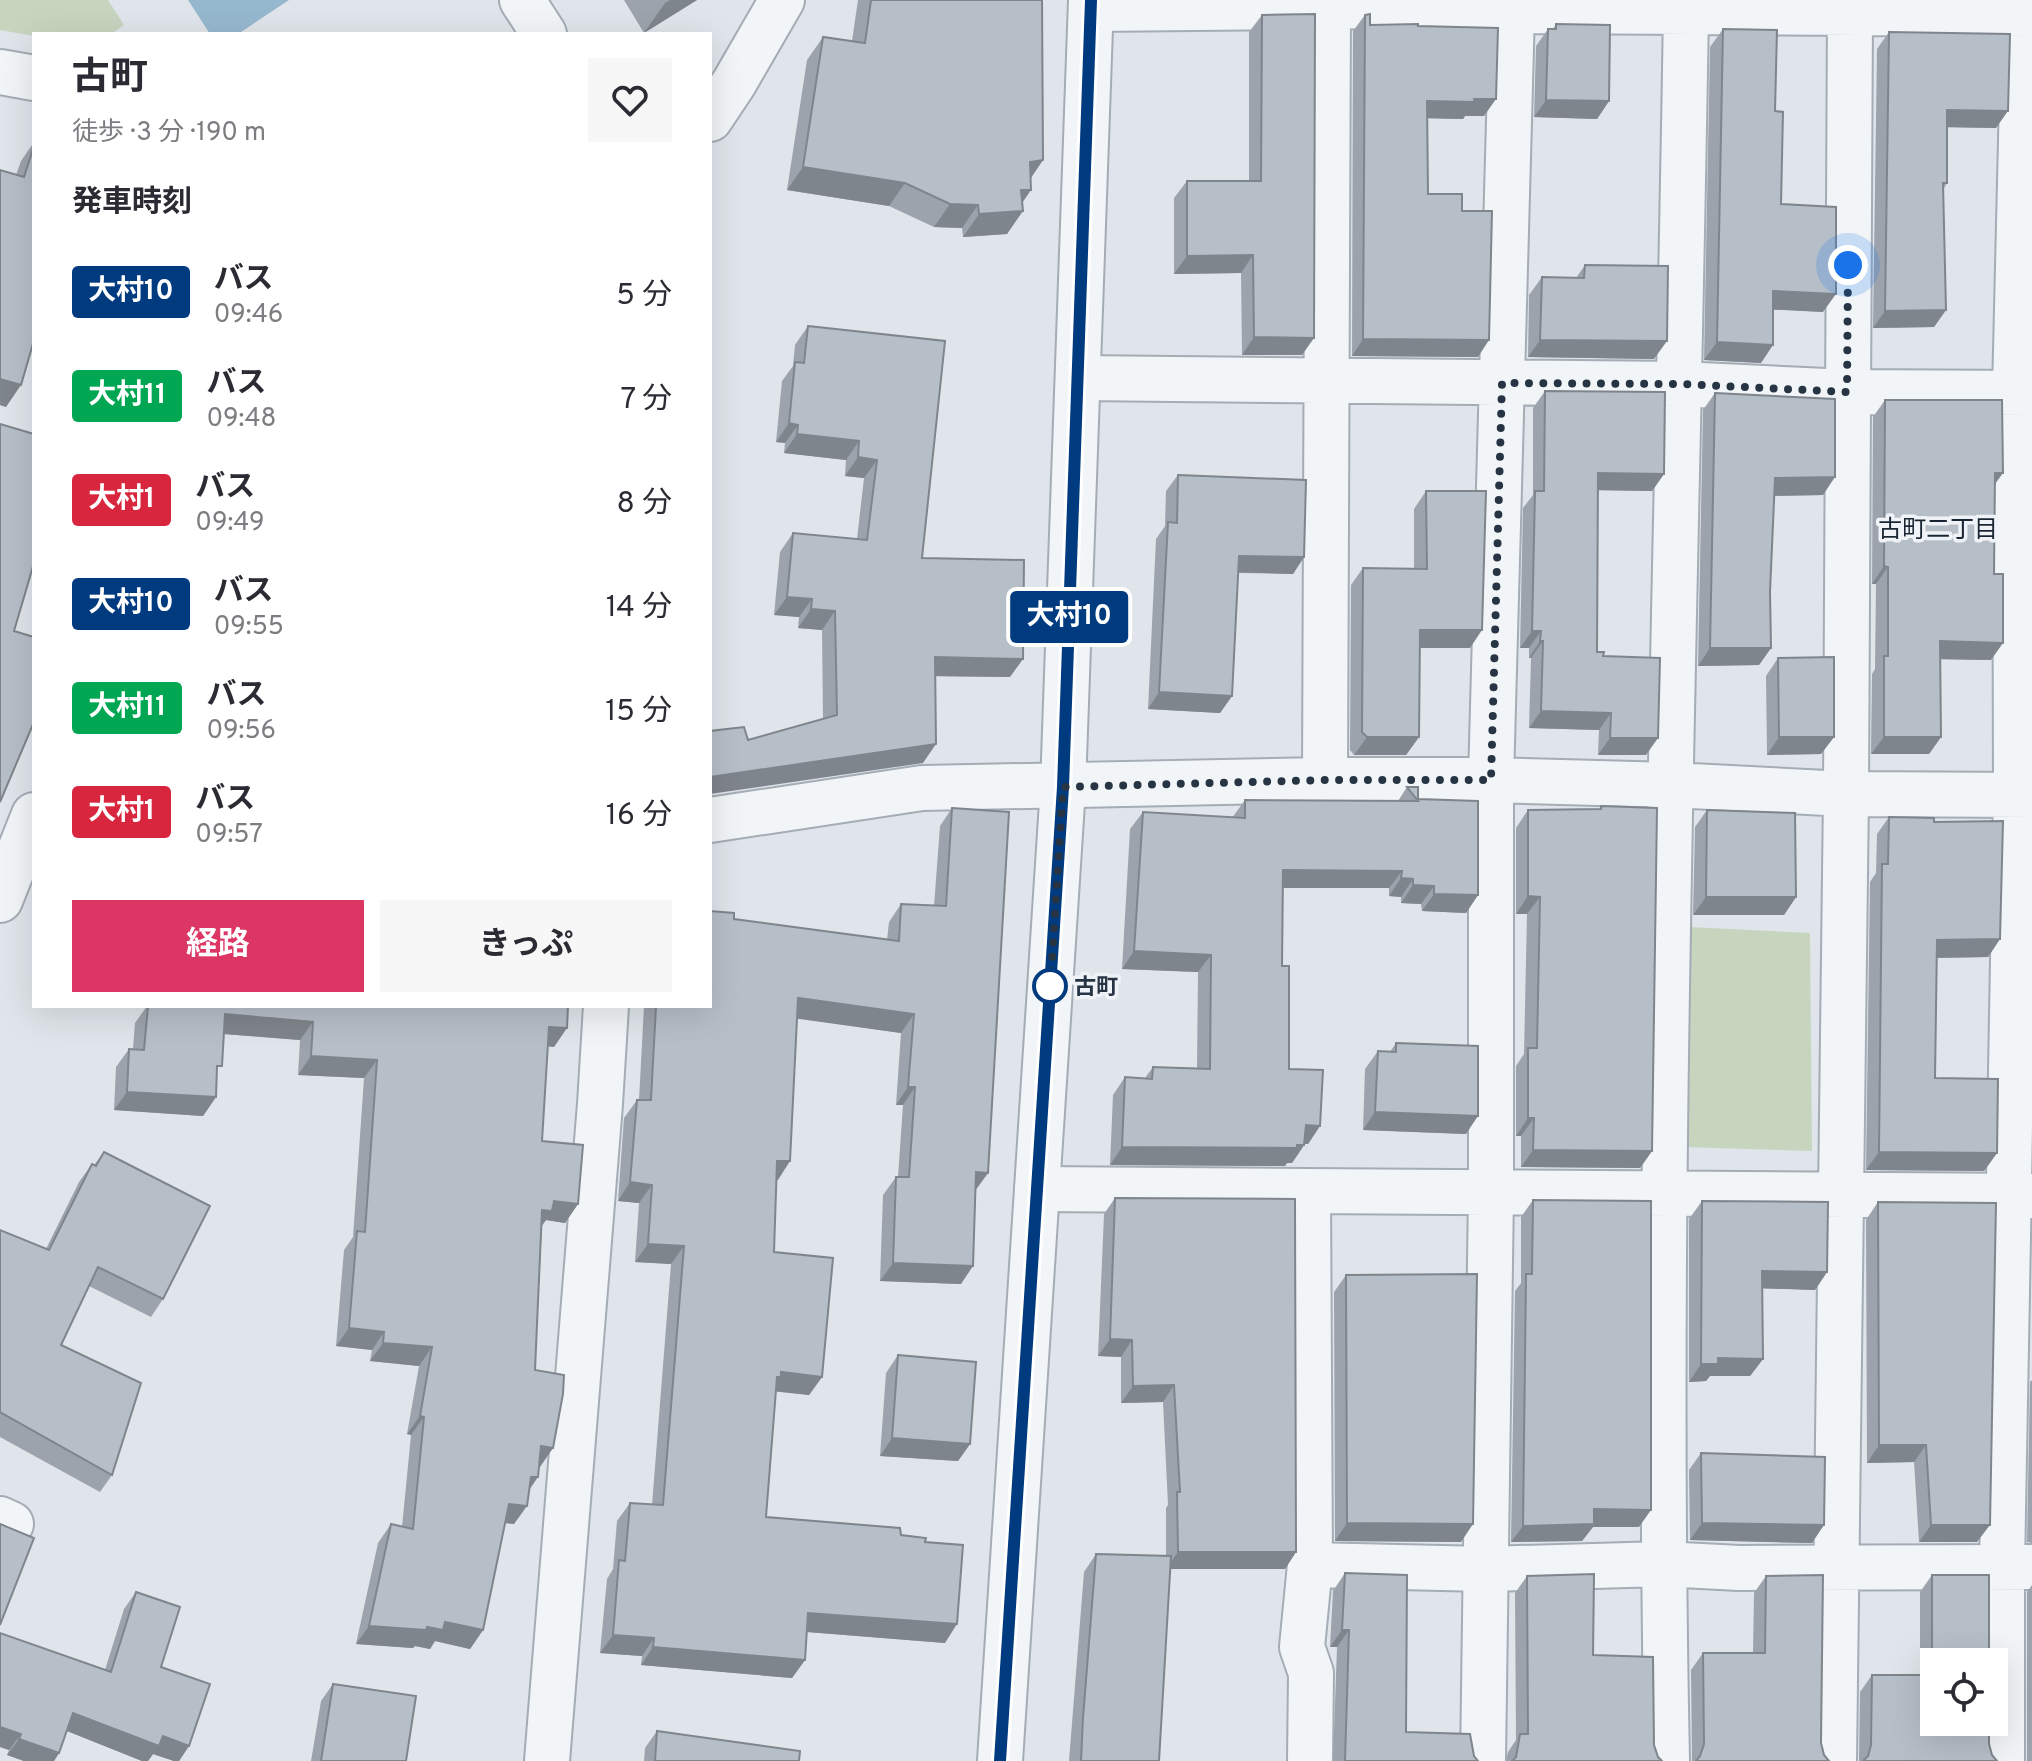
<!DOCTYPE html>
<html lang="ja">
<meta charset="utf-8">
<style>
:root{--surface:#fff;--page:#f7f7f7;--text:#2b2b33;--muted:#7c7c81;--accent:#dc3764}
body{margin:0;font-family:Overpass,"Noto Sans JP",sans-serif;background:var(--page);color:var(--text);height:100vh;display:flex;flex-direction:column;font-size:30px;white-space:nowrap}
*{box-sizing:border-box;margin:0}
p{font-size:26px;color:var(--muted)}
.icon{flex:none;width:44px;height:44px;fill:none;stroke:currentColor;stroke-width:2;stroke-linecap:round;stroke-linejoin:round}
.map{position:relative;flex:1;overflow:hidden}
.drawer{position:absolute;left:32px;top:32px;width:680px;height:976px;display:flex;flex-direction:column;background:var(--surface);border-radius:0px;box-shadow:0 8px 32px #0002}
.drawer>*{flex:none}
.badge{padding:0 16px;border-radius:6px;font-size:28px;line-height:52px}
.buttons{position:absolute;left:1920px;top:1648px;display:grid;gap:16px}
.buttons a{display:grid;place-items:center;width:88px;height:88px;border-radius:0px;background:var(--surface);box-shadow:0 8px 32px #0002;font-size:40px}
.you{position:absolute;width:40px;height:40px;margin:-20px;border:6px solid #fff;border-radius:50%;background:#1a73e8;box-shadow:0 0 0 12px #1a73e833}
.map>.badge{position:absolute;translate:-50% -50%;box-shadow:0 0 0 4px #fff}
h2{padding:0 40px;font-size:30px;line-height:72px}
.round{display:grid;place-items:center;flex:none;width:84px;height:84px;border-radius:0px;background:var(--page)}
.headline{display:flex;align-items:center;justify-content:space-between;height:136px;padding:0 40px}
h1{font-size:38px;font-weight:700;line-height:60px}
.action{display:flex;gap:16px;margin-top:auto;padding:16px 40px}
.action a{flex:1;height:92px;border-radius:0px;background:var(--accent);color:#fff;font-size:32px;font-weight:700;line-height:92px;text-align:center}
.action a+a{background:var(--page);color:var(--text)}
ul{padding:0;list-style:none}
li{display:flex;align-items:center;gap:24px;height:104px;padding:0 40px}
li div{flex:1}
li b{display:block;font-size:30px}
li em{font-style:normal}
li .badge{min-width:88px;font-weight:700;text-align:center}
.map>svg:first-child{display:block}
.green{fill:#c7d5bf}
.water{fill:#96b8ce}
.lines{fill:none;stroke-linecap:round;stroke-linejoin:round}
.minor-casing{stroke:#a4acb5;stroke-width:48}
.tertiary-casing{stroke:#a4acb5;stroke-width:48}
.minor{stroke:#f2f5f8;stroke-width:44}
.tertiary{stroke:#f2f5f8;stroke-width:44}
.wall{fill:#9da3ac}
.shaded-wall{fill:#7f858c}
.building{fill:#b6bec8;stroke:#7f858c;stroke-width:2}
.line-casing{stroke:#fff;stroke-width:18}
.line{stroke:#003b80;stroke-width:12}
.walk{stroke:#263443;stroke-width:8;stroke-dasharray:0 14.4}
.stop-dot{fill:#fff;stroke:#003b80;stroke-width:4}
.labels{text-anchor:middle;stroke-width:7;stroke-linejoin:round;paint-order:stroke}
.stop-label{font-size:22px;font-weight:bold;fill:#263443;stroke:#eff3f7;text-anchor:start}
.neighbourhood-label{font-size:24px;fill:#192533;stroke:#eff3f7}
</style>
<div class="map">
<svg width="2032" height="1761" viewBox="0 0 2032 1761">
<rect width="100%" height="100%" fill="#dfe5ea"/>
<path class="green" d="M0 0H108L124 25 111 34H34V36L0 30Z
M1689 927 1810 933 1812 1151 1683 1147Z"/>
<path class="water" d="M188 0H289L238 34H210Z"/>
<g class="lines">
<g class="minor-casing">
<path id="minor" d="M522 0 544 34
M1091 9 1390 6 1512 11 2032 14
M0 72 34 78
M710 119 734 83 782 0
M1078 378 1680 384 1847 392 2032 393
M1325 780 1328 7
M710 820 922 788 1325 780H1491L1672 785 1846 794 2032 795
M0 900 34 815
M1037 1189 2032 1196
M1308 1192 1310 1565 1302 1647 1311 1673 1310 1761
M0 1519 11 1524
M1310 1565 1486 1569 1663 1564 1739 1568 2032 1567
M547 1761 600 1104 606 1006
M1483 1761 1491 1192V780L1512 11
M1667 1761C1655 1178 1677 594 1686 10
M1834 1761 1846 794 1850 12
M2002 1761V1567L2016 795 2015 393 2024 14"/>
</g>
<g class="tertiary-casing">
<path id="tertiary" d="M1000 1761 1063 787 1091 0"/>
</g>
<use href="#minor" class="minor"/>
<use href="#tertiary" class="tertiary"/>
</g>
<path class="wall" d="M624 0H697L644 33Z
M858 0H1042L1043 160 1031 178 1022 202 1007 234 963 237 962 228 934 227 889 206 787 190 807 60 823 37 852 41Z
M1262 15 1302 355H1242L1241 273 1174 274V198L1187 181H1249V32Z
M1365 15 1370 25 1418 26 1484 116H1465L1463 119 1427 118 1428 194 1462 211 1478 357 1352 356 1353 31Z
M1556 24 1609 101 1597 119 1534 117 1536 46 1548 29H1553Z
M1723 29 1775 111 1781 204 1823 312 1773 309 1761 363 1704 360 1710 47Z
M1889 32 1996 128 1947 127V183L1943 190 1946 310 1934 327 1873 328 1877 49Z
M34 142V351L31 350 6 407 0 405V170L16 175 21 161Z
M1585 265 1654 359 1528 357 1529 295 1542 277 1576 278Z
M808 326 945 341 922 558 1010 677 936 676 923 763 748 740 823 719 822 630 798 628 799 617 774 615 780 552 793 533 857 539 864 478 845 476 846 460 784 453 785 443 776 442 782 381 793 366 795 345Z
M1545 391 1664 474 1652 491 1598 490 1597 652 1603 656 1646 755H1598L1599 730 1529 728 1531 658H1529V648H1520L1523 508 1533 495V408Z
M1715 393 1823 495 1774 496 1770 592 1771 648 1759 665 1698 666 1703 410Z
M1885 400 1995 484 1994 574 1991 660 1940 659 1941 737 1929 754H1871L1872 674 1875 669 1876 584H1872L1873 417Z
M1178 475 1304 557 1293 574 1238 573 1232 696 1220 713 1148 709 1156 539 1165 526 1166 491Z
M1426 491 1470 648H1420L1419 737 1406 755H1354L1350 750 1351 585 1363 568H1414V509Z
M1778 658 1834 737 1821 754 1767 755 1766 676Z
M1407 787 1418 799 1478 895 1466 913 1422 911 1421 904 1401 903V897L1389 896V888H1283L1282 966 1289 1069 1320 1126 1308 1144H1305L1292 1163H1287L1285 1166 1110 1165 1113 1095 1125 1077 1145 1078 1153 1067 1197 1068 1198 972 1122 969 1130 829 1143 812 1232 818 1245 800 1398 801Z
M1601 806 1652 1151 1640 1168 1521 1167V1136H1516V1066L1524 1054 1527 914H1516V828L1528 810 1599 809Z
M952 808 988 1173 975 1190 961 1284 880 1281 883 1195 896 1177H898L903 1105H896L901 1033 797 1018 790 1161 776 1180 774 1252 822 1377 809 1395 776 1391 766 1517 901 1535 925 1542 945 1643 807 1632 805 1660 792 1678 641 1665 642 1656 600 1653 607 1579 613 1569 617 1521 630 1503 652 1505 671 1264 635 1262 639 1203 618 1201 624 1118 637 1100H639L644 1006H710L734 919 887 940 889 922 901 904 934 906 940 826Z
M1707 810 1796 897 1784 915H1693L1695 827Z
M1889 817 1934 822 2000 939 1988 957 1936 958 1935 1078 1997 1153 1984 1171 1866 1170 1870 882 1876 873 1877 834Z
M147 1006H568L554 1047 548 1046 542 1141 578 1204 565 1223 546 1220 542 1226 535 1370 553 1448 539 1467 514 1524 505 1523 483 1630 470 1649 435 1641 430 1649 415 1646 413 1648 356 1644 378 1543 391 1524 402 1527 411 1435 407 1434 419 1366 370 1361 372 1350 336 1346 344 1250 353 1237 364 1078 298 1075 300 1040 223 1034 217 1072 216 1097 203 1116 114 1110 116 1067 129 1049H133L135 1023Z
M1396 1043 1466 1134 1363 1130 1365 1069 1378 1051 1390 1052Z
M104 1152 163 1299 151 1317 89 1286 61 1345 112 1475 100 1492 0 1437V1230L46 1249 79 1182 92 1164 94 1165Z
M1115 1198 1296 1552 1285 1569H1170L1159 1761H1069L1084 1572 1096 1554 1166 1556V1508L1168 1505 1163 1402 1121 1403V1357L1098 1356 1104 1214Z
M1533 1200 1639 1527H1593L1582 1541 1511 1542 1515 1291 1521 1283V1217Z
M1702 1201 1827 1272 1815 1290 1762 1288 1763 1359 1750 1376H1710L1706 1381 1689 1382V1219Z
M1878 1202 1977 1542H1919L1914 1462 1867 1463 1866 1220Z
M1346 1275 1461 1542 1335 1541 1334 1292Z
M898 1355 970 1444 958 1461 880 1456 886 1373Z
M2032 1380V1543L2027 1542 2030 1382Z
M1701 1453 1812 1543 1690 1540 1689 1470Z
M1345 1573 1406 1732 1474 1756 1478 1761H1333L1337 1647H1330L1333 1591Z
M1932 1575 1992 1755 1997 1761H1859L1860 1692 1872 1675H1920V1592Z
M1527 1576 1593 1655 1654 1745 1658 1757 1662 1761H1506L1508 1752 1516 1740 1515 1593Z
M1766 1576 1824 1755 1829 1761H1692L1691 1670 1703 1653H1753L1754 1593Z
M2032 1585V1761H2027V1592Z
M136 1592 189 1746 179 1761H174L153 1754 148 1761H142L67 1731 59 1753 54 1761H24L7 1755 9 1750 0 1747 105 1670 124 1609Z
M333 1684 406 1761H311L321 1701Z
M657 1731 799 1761H644L645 1748Z"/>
<path class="shaded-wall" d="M670 0H697L644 33 665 3Z
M1474 99H1496L1484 116H1465L1463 119 1415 118 1427 101Z
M1546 100 1609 101 1597 119 1534 117Z
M1947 110 2008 111 1996 128 1935 127Z
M1043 160 1027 183 1030 162Z
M803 167 905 183 889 206 787 190Z
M1021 190H1031L1016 212 1023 211 1007 234 963 237 979 214Z
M950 204 978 205 962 228 934 227Z
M1253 255 1241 273 1174 274 1187 256Z
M1773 291 1836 294 1823 312 1760 309Z
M1946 310 1934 327 1873 328 1885 311Z
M1254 337 1314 338 1302 355H1242Z
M1363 339 1489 340 1478 357 1352 356Z
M1540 340 1667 341 1654 359 1528 357Z
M1717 342 1773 345 1761 363 1704 360Z
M0 379 21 385 6 407 0 405Z
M789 423 798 425 785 443 776 442Z
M797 434 859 441 846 460 784 453Z
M858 457 877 460 864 478 845 476Z
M1598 473 1664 474 1652 491 1586 490Z
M1995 473H2003L1990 491Z
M1835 477 1823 495 1763 496 1775 478Z
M1239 556 1304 557 1293 574 1227 572Z
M1884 566 1888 567 1876 584H1872Z
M787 597 812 599 799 617 774 615Z
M811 609 835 611 822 630 798 628Z
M1420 630H1482L1470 648H1408Z
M1532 631H1541L1529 648H1520Z
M1540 641H1543L1531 658H1529Z
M1940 641 2003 643 1991 660 1928 659Z
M1710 648H1771L1759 665 1698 666Z
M935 657 1023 659 1010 677 922 676Z
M1159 692 1232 696 1220 713 1148 709Z
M1541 711 1611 713 1599 730 1529 728Z
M1367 737H1419L1406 755H1354Z
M1779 737H1834L1821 754 1767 755Z
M1884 737H1941L1929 754H1871Z
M1610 738H1658L1646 755H1598Z
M936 744 923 763 710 794V777Z
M1283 870 1402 871 1389 888H1271Z
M1401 878 1413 879 1401 897 1389 896Z
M1413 885 1434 886 1421 904 1401 903Z
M1434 894 1478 895 1466 913 1422 911Z
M1528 896 1540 897 1527 914H1516Z
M1706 897H1796L1784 915H1693Z
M2000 939 1988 957 1924 958 1937 940Z
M1134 951 1211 955 1198 972 1122 969Z
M798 998 914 1014 901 1033 785 1017Z
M225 1014 313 1022 300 1040 212 1033Z
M549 1027 567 1028 554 1047 536 1045Z
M311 1056 377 1060 364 1078 298 1075Z
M908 1087H915L903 1105H896Z
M127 1092 216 1097 203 1116 114 1110Z
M1375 1112 1478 1116 1466 1134 1363 1130Z
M1528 1118H1534L1521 1136H1516Z
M1306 1125 1320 1126 1308 1144 1294 1143Z
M1297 1145H1304L1292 1163H1287L1285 1166 1110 1165 1122 1147Z
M1533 1150 1652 1151 1640 1168 1521 1167Z
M1879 1152 1997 1153 1984 1171 1866 1170Z
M777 1161H790L778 1180 764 1179Z
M976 1172 988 1173 975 1191Z
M630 1182 652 1185 639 1203 618 1201Z
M554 1201 578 1204 565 1223 546 1220 539 1229 542 1210Z
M648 1244 684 1246 671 1264 635 1262Z
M893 1263 973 1266 961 1284 880 1281Z
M1762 1271 1827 1272 1815 1290 1750 1288Z
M349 1328 384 1332 372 1350 336 1346Z
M1110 1339 1132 1340 1121 1357 1098 1356Z
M383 1343 432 1347 419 1366 370 1361Z
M1718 1358 1763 1359 1750 1376H1710L1706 1381 1689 1382 1701 1364Z
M781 1372 822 1377 809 1395 771 1391 765 1395Z
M1174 1385 1163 1402 1121 1403 1133 1386Z
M420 1416 424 1417 411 1435 407 1434Z
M892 1438 970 1444 958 1461 880 1456Z
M1879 1445H1926L1914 1462 1867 1463Z
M541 1446 553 1448 540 1467 528 1465Z
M531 1477H538L525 1496Z
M509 1504 527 1506 514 1524 496 1522Z
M1594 1509 1651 1510 1639 1527H1593L1582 1541 1511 1542 1523 1526Z
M1347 1523 1473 1524 1461 1542 1335 1541Z
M1702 1523 1824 1525 1812 1543 1690 1540Z
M1931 1525H1990L1977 1542H1919Z
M1178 1552H1296L1285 1569H1166Z
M808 1613 957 1624 945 1643 795 1631Z
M445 1622 483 1630 470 1649 435 1641 430 1649 415 1646 413 1648 356 1644 369 1626 427 1627Z
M1342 1630H1349L1337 1647H1330Z
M613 1635 654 1638 642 1656 600 1653Z
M653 1647 805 1660 792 1678 641 1665Z
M73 1713 163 1736 189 1746 179 1761H174L153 1754 148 1761H142L62 1729Z
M0 1727 21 1734 9 1750 0 1747Z
M19 1739 59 1753 54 1761H24L7 1755Z"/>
<path class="building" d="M871 0H1042L1043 160 1030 162 1031 190H1021L1023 211 979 214 978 205 950 204 905 183 803 167 823 37 865 43Z
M1315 14 1314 338 1254 337 1253 255 1187 256V181H1261L1262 15Z
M1370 14V25L1418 24V26L1498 28 1496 99H1474L1475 102 1427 101 1428 194H1462V211H1492L1489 340 1363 339 1365 15Z
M1556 24 1610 25 1609 101 1546 100 1548 29H1556Z
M1723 29 1777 30 1775 111 1783 112 1781 204 1836 207V294L1773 291V345L1717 342Z
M1889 32 2010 34 2008 111 1947 110V183H1943L1946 310 1885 311Z
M34 146V340L21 385 0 379V170L24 177Z
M1585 265 1668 266 1667 341 1540 340 1542 277 1584 278Z
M808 326 945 341 922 558 1024 560 1023 659 935 657 936 744 710 777V731L744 727 748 740 837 715 835 611 811 609 812 599 787 597 793 533 867 540 877 460 858 457 859 441 797 434 798 425 789 423 795 362 804 363Z
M1545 391 1665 392 1664 474 1598 473 1597 652H1604L1603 656 1660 658 1658 738H1610L1611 713 1541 711 1543 641H1540L1541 631H1532L1535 491H1544Z
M1715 393 1835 399V477L1775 478 1770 592 1771 648H1710Z
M1885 400H2002L2003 473H1995L1994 574H2003V643L1940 641 1941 737H1884V656H1888V567L1884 566Z
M0 424 34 434V563L14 631 34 637V722L0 802Z
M1178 475 1306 480 1304 557 1239 556 1232 696 1159 692 1168 522 1177 523Z
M1426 491H1486L1482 630H1420L1419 737H1367L1362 732 1363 568 1427 569Z
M1834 657V737H1779L1778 658Z
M1407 787H1418V799L1478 801V895L1434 894V886L1413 885V879L1401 878 1402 871 1283 870 1282 966H1289V1069L1323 1070 1320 1126 1306 1125 1304 1145H1297V1148L1122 1147 1125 1077 1152 1079 1153 1067 1210 1069 1211 955 1134 951 1143 812 1245 818V800L1418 801Z
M1601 806 1657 808 1652 1151 1533 1150 1534 1118H1528V1048H1537L1540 897 1528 896V810L1601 809Z
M952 808 1009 812 988 1173 976 1172 973 1266 893 1263 896 1177H909L915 1087H908L914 1014 798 998 790 1161H777L774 1252 833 1258 822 1377 781 1372V1377H777L766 1517 900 1528 901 1535 926 1538 925 1542 963 1545 957 1624 808 1613 805 1660 653 1647 654 1638 613 1635 619 1560 625 1561 630 1503 663 1505 684 1246 648 1244 652 1185 630 1182 637 1100H651L656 1006H710V911L734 913V919L899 941 901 904 946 906Z
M1707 810 1795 813 1796 897H1706Z
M1889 817 1934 818V822L2003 821 2000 939 1937 940 1935 1078 1998 1079 1997 1153 1879 1152 1882 864H1888Z
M148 1006H568L567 1028 549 1027 542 1141 583 1145 578 1204 554 1201 552 1211 542 1210 535 1370 564 1375 563 1394 553 1448 541 1446 538 1477H531L527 1506 509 1504 483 1630 445 1622 443 1630 427 1627 426 1630 369 1626 391 1524 413 1529 424 1417 420 1416 432 1347 383 1343 384 1332 349 1328 357 1231 365 1232 377 1060 311 1056 313 1022 225 1014 222 1066H217L216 1097 127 1092 129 1049 144 1050Z
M1396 1043 1478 1046V1116L1375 1112 1378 1051 1396 1052Z
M104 1152 210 1206 163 1299 98 1267 61 1345 141 1383 112 1475 0 1412V1230L49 1250 92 1164 96 1166Z
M1115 1198 1295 1199 1296 1552H1178L1177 1492H1180L1174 1385 1133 1386 1132 1340 1110 1339Z
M1533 1200 1651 1201V1510L1594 1509V1524L1523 1526 1526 1274H1532Z
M1702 1201 1828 1202 1827 1272 1762 1271 1763 1359 1718 1358V1364H1701Z
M1878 1202 1996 1203 1990 1525H1931L1926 1445H1879Z
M1477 1274 1473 1524 1347 1523 1346 1275Z
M898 1355 976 1362 970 1444 892 1438Z
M1701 1453 1825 1457 1824 1525 1702 1523Z
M0 1524 34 1538 0 1625Z
M1096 1554 1171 1556 1159 1761H1081L1083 1718Z
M1345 1573 1407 1575 1406 1732 1470 1734 1474 1756 1478 1761H1345L1349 1630H1342Z
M1594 1574 1593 1655 1653 1657 1654 1745 1658 1757 1662 1761H1512L1516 1757 1520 1734H1528L1527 1576Z
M1823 1575 1821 1743 1824 1755 1829 1761H1696L1700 1756 1704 1744 1703 1653H1765L1766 1576Z
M1932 1575H1989V1662H1934V1722H1989V1744L1992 1755 1997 1761H1863L1868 1756 1871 1745 1872 1675H1932Z
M136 1592 180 1607 161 1667 210 1684 189 1746 163 1736 159 1746 73 1713 59 1753 19 1739 21 1734 0 1727V1633L111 1672Z
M333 1684 416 1696 406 1761H321Z
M657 1731 800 1751 799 1761H655Z"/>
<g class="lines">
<g class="line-casing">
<path id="line" d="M1000 1761 1063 787 1091 0"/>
</g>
<use href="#line" class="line"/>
<path class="walk" d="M1050 986V993L1063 787 1325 780H1491L1502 383 1680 384 1847 392 1848 265"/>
</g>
<circle class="stop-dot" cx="1050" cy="986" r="16"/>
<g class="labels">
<g class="stop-label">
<text x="1074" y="994">古町</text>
</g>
<g class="neighbourhood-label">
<text x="1938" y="537">古町二丁目</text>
</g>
</g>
</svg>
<div class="buttons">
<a><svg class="icon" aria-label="locate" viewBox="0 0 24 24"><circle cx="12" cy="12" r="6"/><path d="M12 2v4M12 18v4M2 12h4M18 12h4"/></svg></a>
</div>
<div class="you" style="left:1848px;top:265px"></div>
<b class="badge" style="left:1069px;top:617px;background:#003b80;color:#fff">大村10</b>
<section class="drawer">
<div class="headline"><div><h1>古町</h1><p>徒歩 · 3 分 · 190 m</p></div><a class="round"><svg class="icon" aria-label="heart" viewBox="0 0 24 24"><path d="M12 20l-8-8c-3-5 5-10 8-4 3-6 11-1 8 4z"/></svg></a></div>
<h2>発車時刻</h2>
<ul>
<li><span class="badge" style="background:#003b80;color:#fff">大村10</span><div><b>バス</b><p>09:46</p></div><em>5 分</em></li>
<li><span class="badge" style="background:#00a651;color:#fff">大村11</span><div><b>バス</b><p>09:48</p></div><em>7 分</em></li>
<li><span class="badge" style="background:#d7263d;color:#fff">大村1</span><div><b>バス</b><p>09:49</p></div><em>8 分</em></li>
<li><span class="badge" style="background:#003b80;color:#fff">大村10</span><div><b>バス</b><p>09:55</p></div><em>14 分</em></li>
<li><span class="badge" style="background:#00a651;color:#fff">大村11</span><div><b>バス</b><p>09:56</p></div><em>15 分</em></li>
<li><span class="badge" style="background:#d7263d;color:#fff">大村1</span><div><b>バス</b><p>09:57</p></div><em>16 分</em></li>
</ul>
<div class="action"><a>経路</a><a>きっぷ</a></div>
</section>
</div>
